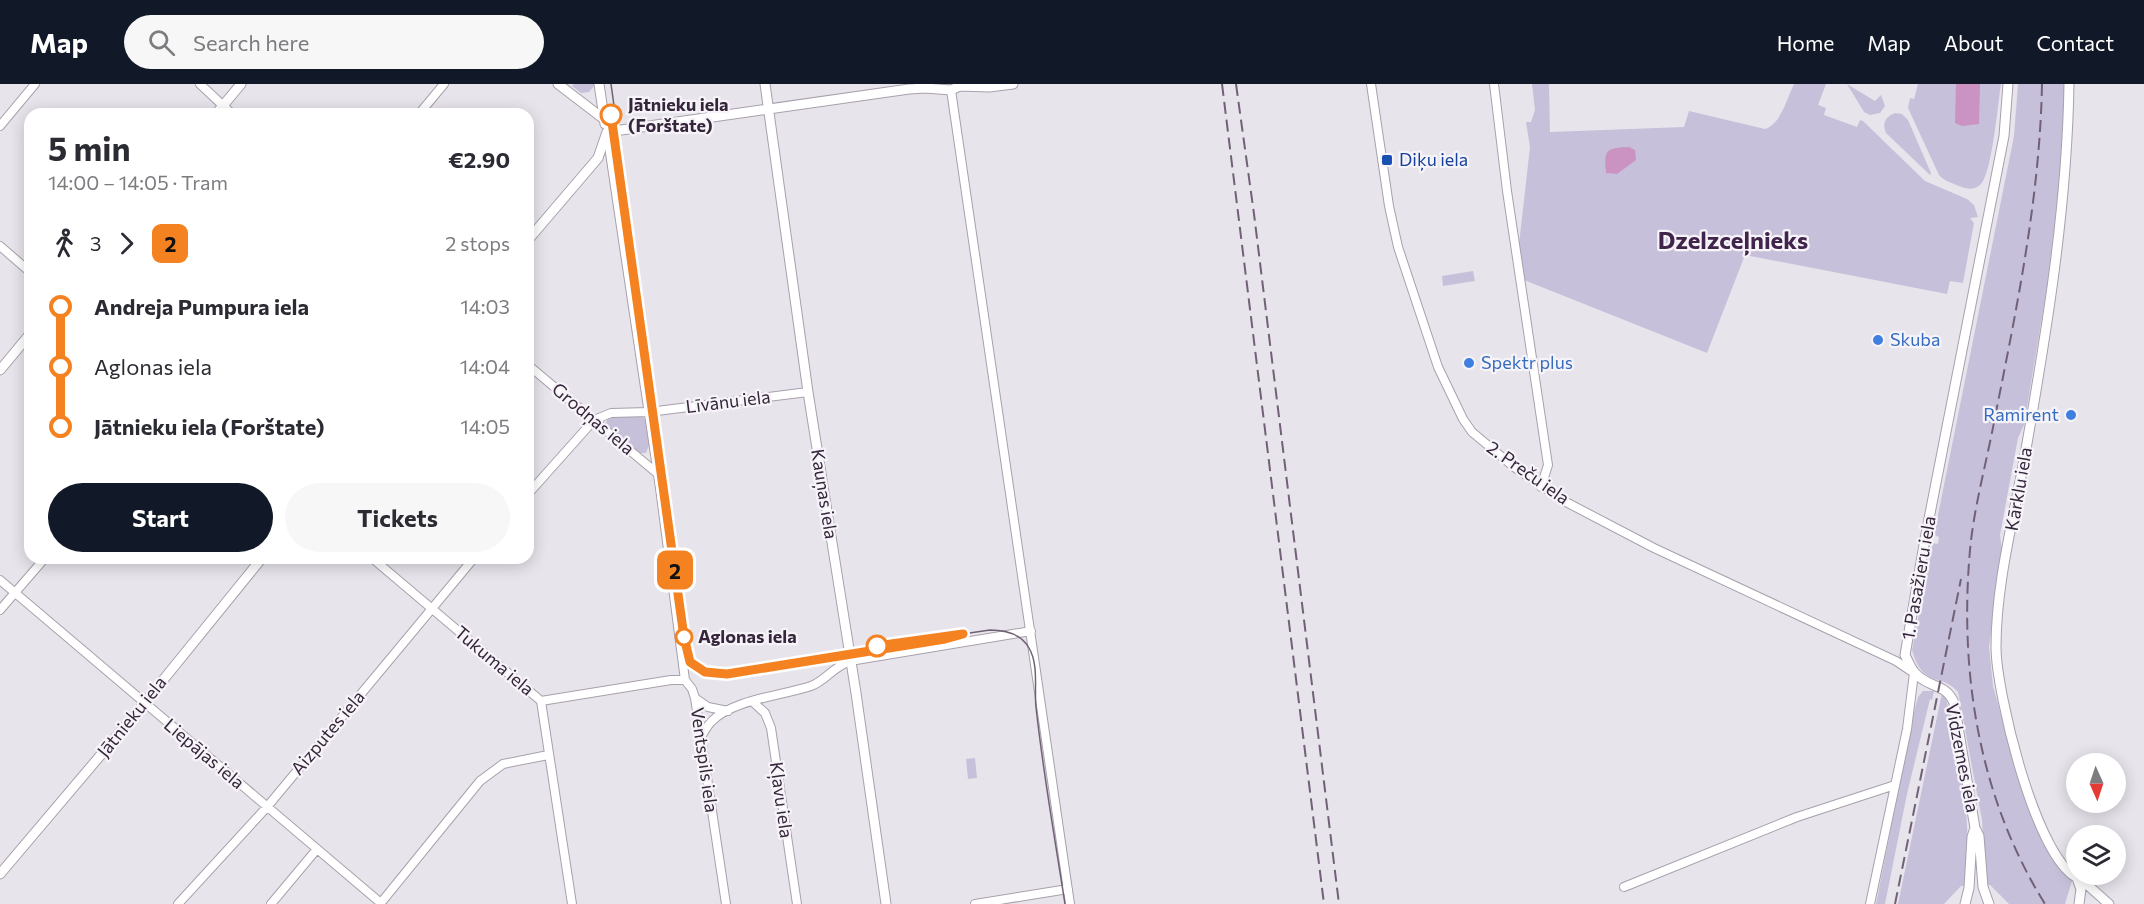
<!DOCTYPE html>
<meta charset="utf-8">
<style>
:root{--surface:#fff;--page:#f7f7f7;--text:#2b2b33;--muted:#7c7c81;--accent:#111827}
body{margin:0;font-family:Commissioner,sans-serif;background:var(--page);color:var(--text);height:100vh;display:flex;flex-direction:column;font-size:22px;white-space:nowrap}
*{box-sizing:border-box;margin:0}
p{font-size:20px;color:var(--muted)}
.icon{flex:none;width:33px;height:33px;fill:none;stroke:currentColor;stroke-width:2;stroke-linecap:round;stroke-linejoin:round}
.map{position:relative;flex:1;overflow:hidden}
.sheet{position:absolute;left:24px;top:24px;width:510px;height:456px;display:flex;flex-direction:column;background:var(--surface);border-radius:18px;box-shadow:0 3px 15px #0003}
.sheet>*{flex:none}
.badge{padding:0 12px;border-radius:9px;font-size:21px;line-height:39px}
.needle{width:39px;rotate:177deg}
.buttons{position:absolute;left:2066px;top:669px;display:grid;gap:12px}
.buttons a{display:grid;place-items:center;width:60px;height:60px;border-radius:50%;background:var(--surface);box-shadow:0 3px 15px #0003;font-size:30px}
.map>.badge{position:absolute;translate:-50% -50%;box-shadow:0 0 0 3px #fff}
.legs{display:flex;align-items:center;gap:9px;height:66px;padding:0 24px;font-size:20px}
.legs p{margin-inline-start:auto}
.headline{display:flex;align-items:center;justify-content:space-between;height:102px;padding:0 24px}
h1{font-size:33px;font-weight:700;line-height:45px}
.cta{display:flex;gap:12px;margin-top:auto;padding:12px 24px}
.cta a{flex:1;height:69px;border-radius:36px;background:var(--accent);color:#fff;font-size:24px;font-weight:700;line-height:69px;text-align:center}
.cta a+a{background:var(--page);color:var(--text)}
ul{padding:0 24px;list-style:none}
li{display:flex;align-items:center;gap:21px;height:60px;font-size:22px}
li i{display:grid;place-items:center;width:9px;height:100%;margin:0 8px;background:currentColor}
li i::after{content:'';width:15px;height:15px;margin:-8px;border:4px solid;border-radius:50%;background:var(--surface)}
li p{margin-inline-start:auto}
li:first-child i{background:linear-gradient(#0000 50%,currentColor 0)}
li:last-child i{background:linear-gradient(currentColor 50%,#0000 0)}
header{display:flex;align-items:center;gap:36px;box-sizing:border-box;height:84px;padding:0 30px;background:var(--accent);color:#fff}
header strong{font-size:28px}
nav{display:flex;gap:33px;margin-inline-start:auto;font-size:21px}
.search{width:420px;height:54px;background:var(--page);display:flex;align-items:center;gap:15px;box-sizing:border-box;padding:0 21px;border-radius:33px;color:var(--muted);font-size:22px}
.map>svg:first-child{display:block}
.green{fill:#c7c0da}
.water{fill:#ca93c2}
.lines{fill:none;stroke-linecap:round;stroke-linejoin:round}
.minor-casing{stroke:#a8a0ac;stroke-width:10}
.tertiary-casing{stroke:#a8a0ac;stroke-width:11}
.minor{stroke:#fff;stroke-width:8}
.tertiary{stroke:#fff;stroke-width:9}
.tram{stroke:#716177;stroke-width:1.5}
.rail{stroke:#716177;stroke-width:2;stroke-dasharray:12 6;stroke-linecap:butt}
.line-1-casing{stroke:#fff;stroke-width:14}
.line-1{stroke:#f58220;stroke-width:9}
.stop-1-dot{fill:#fff;stroke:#f58220;stroke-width:3}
.transit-dot{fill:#1a4fb4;stroke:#f7f4f9;stroke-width:2}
.shop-dot{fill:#3f7fe0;stroke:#f7f4f9;stroke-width:2}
.labels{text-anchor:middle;stroke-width:4.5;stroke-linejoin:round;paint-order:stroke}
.stop-label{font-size:18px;font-weight:bold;fill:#35263b;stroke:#f7f4f9;text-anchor:start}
.transit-label{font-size:18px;fill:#164399;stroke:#f7f4f9;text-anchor:start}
.shop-label{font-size:18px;fill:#366cbe;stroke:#f7f4f9;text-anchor:start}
.street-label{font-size:18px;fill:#35263b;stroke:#f7f4f9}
.district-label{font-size:24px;font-weight:bold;fill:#41244b;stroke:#f7f4f9}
</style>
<header>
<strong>Map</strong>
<div class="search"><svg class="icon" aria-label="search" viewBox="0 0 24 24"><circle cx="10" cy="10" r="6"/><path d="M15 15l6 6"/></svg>Search here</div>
<nav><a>Home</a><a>Map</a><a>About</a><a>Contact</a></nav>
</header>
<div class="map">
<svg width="2144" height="820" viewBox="0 0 2144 820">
<rect width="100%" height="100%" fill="#e8e4ec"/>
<path class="green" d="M574 0H594V2L589 8 581 9 572 2Z
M1532 0H1549L1550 48 1684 43 1689 27 1765 45C1781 40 1787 14 1794 0H1826L1818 21 1826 24 1824 31 1857 43 1860 36 1863 37 1925 97 1967 115 1974 121 1978 133 1970 134 1974 139 1963 199 1950 197 1947 210 1745 171 1707 269 1524 196 1519 160 1530 63 1526 38H1531L1535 26Z
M1847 0 1875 17 1881 11 1885 22 1880 29 1870 31 1864 28Z
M1918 0H2001C1998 19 1992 89 1981 100 1974 107 1967 105 1959 102 1952 99 1944 97 1939 91L1908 24 1910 14 1914 15Z
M2018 0H2065L2064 62 2047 203 2024 341 2018 354 2000 451 2002 467 1989 563 1993 602 2020 701 2051 769 2072 797 2065 820H2009L1990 801H1986L1982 736 1958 608C1941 588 1923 605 1912 566L1933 459 1938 460 1939 453 1934 451 2014 52Z
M1895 29 1902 30 1908 36 1931 89 1930 91 1886 49C1882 39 1885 33 1895 29Z
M1473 187 1475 197 1443 202 1442 192Z
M618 332H641L645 335 649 361 646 369H639L605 341 608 334Z
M1923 607H1934L1932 616 1930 615 1907 710 1885 820H1876L1913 632 1918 613Z
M1942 609C1953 618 1967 723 1967 741 1968 761 1967 781 1966 802H1961L1944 820H1898Z
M975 674 977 694 968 695 966 675Z"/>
<path class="water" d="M1956 0H1980L1979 40 1962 42 1955 39Z
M1629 63 1635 66 1636 76 1617 90 1606 89C1604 66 1605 64 1629 63Z"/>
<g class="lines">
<g class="minor-casing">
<path id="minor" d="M200 0 232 30
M1371 0 1389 122 1398 163 1438 283 1463 335 1472 348 1514 383 1564 417 1654 464 1896 577 1914 589 1907 645 1870 820
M1494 0 1507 107 1548 381 1541 403
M951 6 1070 820
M419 30 444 0
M0 42 35 0
M607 49 660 404 685 596 692 605 695 614 726 820
M0 162 30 188
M528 281 658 390
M528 410 594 336 611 329 649 328 808 308
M372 474 541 617 572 820
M0 496 382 820
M0 526 45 474
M695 614 708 623 728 627
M541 617 671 596H685
M752 617 765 629 771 644 797 820
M701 653C704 648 707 642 711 638 731 616 784 611 811 602 825 597 833 583 850 577L1031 547
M1624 803 1797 733 1895 701
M178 820 267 723 474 474
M271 820 317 765
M380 820 480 697 503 680 548 671
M975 820 1068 805"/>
</g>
<g class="tertiary-casing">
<path id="tertiary" d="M558 0 605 36
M599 0 605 40
M765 0 808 308 856 609 886 820
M2069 0C2067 123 2047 245 2026 365 2015 430 1996 497 1996 563 1996 607 2037 783 2082 796L2109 820
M216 30 241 0
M528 156 598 74 607 48 909 5 925 4 951 6 960 2 989 3 1013 0
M0 286 30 250
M0 790 138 627 262 474
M2077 794 2081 805 2079 820
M1965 820 1969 804 1972 753 1975 744
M1989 820 1983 803 1979 752 1975 744 1954 619C1946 599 1928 604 1915 589 1911 585 1908 577 1905 571L1925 455 2004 52 2008 0"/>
</g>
<use href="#minor" class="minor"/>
<use href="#tertiary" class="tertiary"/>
<path class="tram" d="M611 0 690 568C696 580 702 585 715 586L990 546C1005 546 1021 550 1029 564 1039 581 1034 605 1036 623 1043 689 1055 755 1065 820"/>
<path class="rail" d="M1222 0 1324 820
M1236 0 1254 130 1339 820
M2042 0C2040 112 2017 223 1995 333 1987 377 1974 422 1970 466 1959 589 1979 714 2045 820
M1895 820 1961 495"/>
</g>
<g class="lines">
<g class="line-1-casing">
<path id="line-1" d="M611 31 684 553 690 578 705 588 727 590 945 555 963 550 877 562"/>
</g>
<use href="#line-1" class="line-1"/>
</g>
<g class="stop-1-dot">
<circle cx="611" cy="31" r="10"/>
<circle cx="684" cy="553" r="8"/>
<circle cx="877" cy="562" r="10"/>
</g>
<rect class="transit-dot" x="1381" y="70" width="12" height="12" rx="3"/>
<g class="shop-dot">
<circle cx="1878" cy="256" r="6"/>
<circle cx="1469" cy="279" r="6"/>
<circle cx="2071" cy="331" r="6"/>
</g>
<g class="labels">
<g class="stop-label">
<text x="628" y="27">Jātnieku iela<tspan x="628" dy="21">(Forštate)</tspan></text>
<text x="698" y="559">Aglonas iela</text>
</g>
<g class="transit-label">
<text x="1399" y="82">Diķu iela</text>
</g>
<g class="shop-label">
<text x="1890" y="262">Skuba</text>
<text x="1481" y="285">Spektr plus</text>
<text x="2059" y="337" text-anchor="end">Ramirent</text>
</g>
<g class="street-label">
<text transform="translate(728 318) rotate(-7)" y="6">Līvānu iela</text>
<text transform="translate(593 335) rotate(40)" y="6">Grodņas iela</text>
<text transform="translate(1528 389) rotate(35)" y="6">2. Preču iela</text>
<text transform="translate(2019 405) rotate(-80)" y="6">Kārklu iela</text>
<text transform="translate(824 410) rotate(81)" y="6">Kauņas iela</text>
<text transform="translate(1919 494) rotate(-80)" y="6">1. Pasažieru iela</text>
<text transform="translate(494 577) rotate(40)" y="6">Tukuma iela</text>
<text transform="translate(132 633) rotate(-51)" y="6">Jātnieku iela</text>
<text transform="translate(328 649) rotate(-50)" y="6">Aizputes iela</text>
<text transform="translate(204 670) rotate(40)" y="6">Liepājas iela</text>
<text transform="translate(1962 674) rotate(79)" y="6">Vidzemes iela</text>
<text transform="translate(704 676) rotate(82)" y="6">Ventspils iela</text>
<text transform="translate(781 716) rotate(82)" y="6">Kļavu iela</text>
</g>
<g class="district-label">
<text x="1733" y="165">Dzelzceļnieks</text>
</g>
</g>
</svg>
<div class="buttons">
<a><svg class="needle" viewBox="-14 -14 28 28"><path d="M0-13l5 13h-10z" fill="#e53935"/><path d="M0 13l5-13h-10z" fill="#7c7c81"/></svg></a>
<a><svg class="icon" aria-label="layers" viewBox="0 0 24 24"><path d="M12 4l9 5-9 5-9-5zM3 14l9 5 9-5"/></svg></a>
</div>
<b class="badge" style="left:675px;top:486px;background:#f58220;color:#111">2</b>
<section class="sheet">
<div class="headline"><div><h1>5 min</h1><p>14:00 – 14:05 · Tram</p></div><b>€2.90</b></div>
<div class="legs"><svg class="icon" aria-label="walk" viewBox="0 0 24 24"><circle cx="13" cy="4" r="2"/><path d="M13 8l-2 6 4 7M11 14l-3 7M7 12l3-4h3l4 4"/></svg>3<svg class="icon" aria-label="forward" viewBox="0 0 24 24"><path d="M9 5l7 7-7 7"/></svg><b class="badge" style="background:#f58220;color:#111">2</b><p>2 stops</p></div>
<ul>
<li><i style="color:#f58220"></i><b>Andreja Pumpura iela</b><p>14:03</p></li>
<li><i style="color:#f58220"></i><span>Aglonas iela</span><p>14:04</p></li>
<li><i style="color:#f58220"></i><b>Jātnieku iela (Forštate)</b><p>14:05</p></li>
</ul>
<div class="cta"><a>Start</a><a>Tickets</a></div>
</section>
</div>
